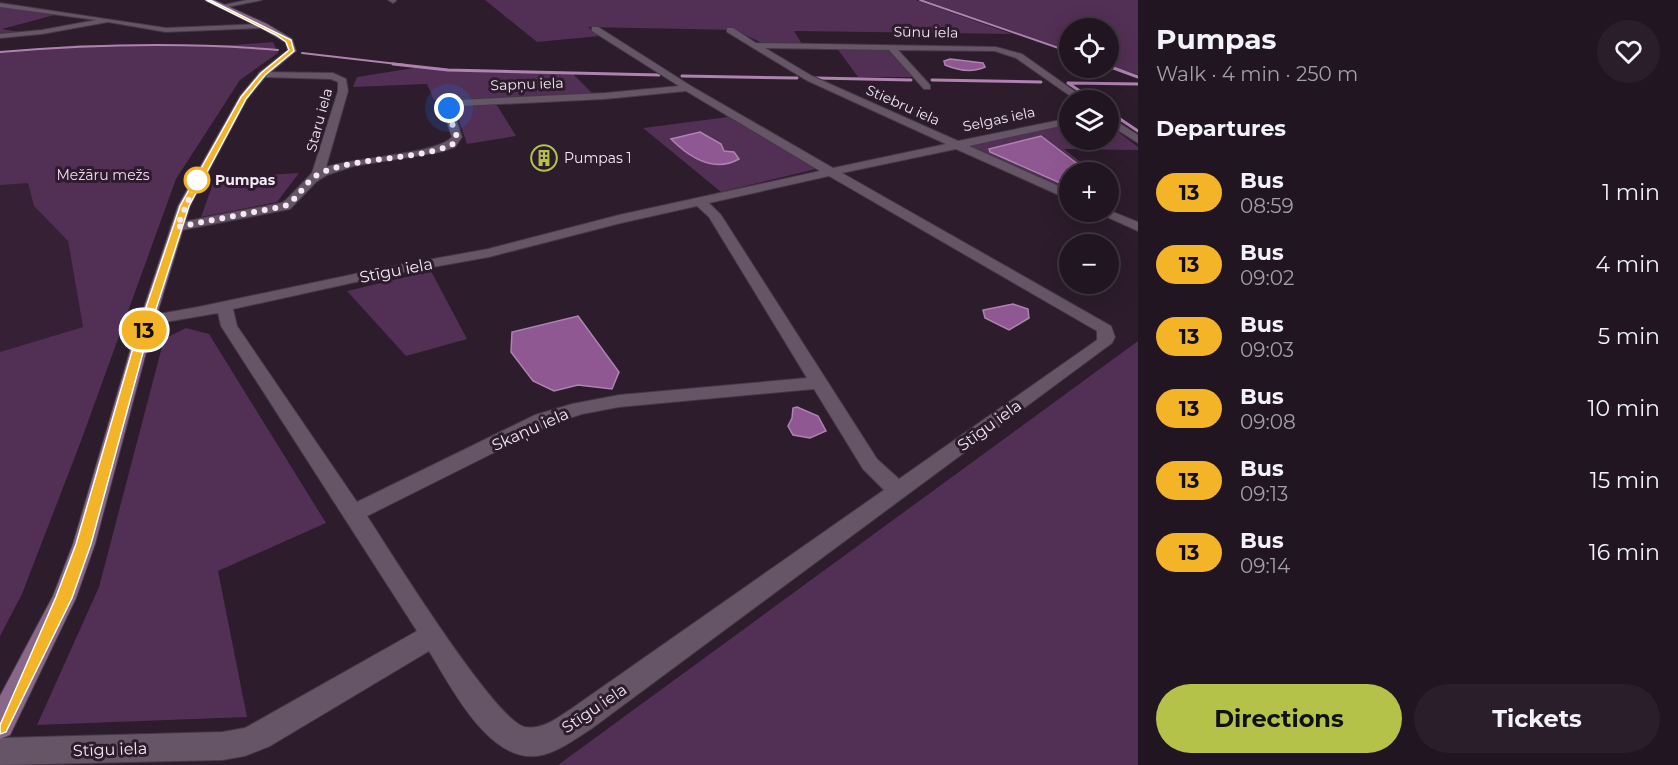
<!DOCTYPE html>
<meta charset="utf-8">
<style>
:root{--surface:#211521;--page:#291e2a;--text:#f1f3f6;--muted:#a29fa5;--line:#3e343f;--accent:#b5c24a}
body{margin:0;font-family:Montserrat,sans-serif;background:var(--page);color:var(--text);height:100vh;display:flex;flex-direction:column;font-size:22px;white-space:nowrap}
*{box-sizing:border-box;margin:0}
p{font-size:20px;color:var(--muted)}
.icon{flex:none;width:33px;height:33px;fill:none;stroke:currentColor;stroke-width:2;stroke-linecap:round;stroke-linejoin:round}
.map{position:relative;flex:1;overflow:hidden}
.side{display:flex;flex-direction:column;background:var(--surface);width:540px}
.side>*{flex:none}
.badge{padding:0 12px;border-radius:20px;font-size:21px;line-height:39px}
.fabs{position:absolute;left:1059px;top:18px;display:grid;gap:12px}
.fabs a{display:grid;place-items:center;width:60px;height:60px;border-radius:50%;background:var(--surface);box-shadow:0 6px 24px #0002,0 0 0 2px var(--line);font-size:30px}
.you{position:absolute;width:30px;height:30px;margin:-15px;border:4px solid #fff;border-radius:50%;background:#1a73e8;box-shadow:0 0 0 9px #1a73e833}
.map>.badge{position:absolute;translate:-50% -50%;box-shadow:0 0 0 3px #fff}
h2{padding:0 18px;font-size:22px;line-height:54px}
.round{display:grid;place-items:center;flex:none;width:63px;height:63px;border-radius:32px;background:var(--page)}
.headline{display:flex;align-items:center;justify-content:space-between;height:102px;padding:0 18px}
h1{font-size:28px;font-weight:700;line-height:45px}
.action{display:flex;gap:12px;margin-top:auto;padding:12px 18px}
.action a{flex:1;height:69px;border-radius:36px;background:var(--accent);color:#111;font-size:24px;font-weight:700;line-height:69px;text-align:center}
.action a+a{background:var(--page);color:var(--text)}
ul{padding:0;list-style:none}
li{display:flex;align-items:center;gap:18px;height:72px;padding:0 18px}
li div{flex:1}
li b{display:block;font-size:22px}
li em{font-style:normal}
li .badge{min-width:66px;font-weight:700;text-align:center}
main{display:flex;flex:1;min-height:0}
.map>svg:first-child{display:block}
.built{fill:#352036}
.green{fill:#522f54}
.water{fill:#905893;stroke:#ae83b0;stroke-width:1.5}
.lines{fill:none;stroke-linecap:round;stroke-linejoin:round}
.stream-far1{stroke:#ae83b0;stroke-width:2}
.stream{stroke:#ae83b0;stroke-width:3}
.street-casing{stroke:#453845;stroke-width:2}
.secondary-casing{stroke:#453845;stroke-width:2}
.street{fill:#665467;fill-rule:evenodd}
.secondary{fill:#886789;fill-rule:evenodd}
.line{fill:#f4b427;stroke:#fff;stroke-width:1.5}
.walk{stroke:#f3e8f3;stroke-width:6;stroke-dasharray:0 10.8}
.stop-dot{fill:#fff;stroke:#f4b427;stroke-width:3}
.labels{text-anchor:middle;stroke-width:6;stroke-linejoin:round;paint-order:stroke}
.far-street-label{font-size:14px;fill:#f3e8f3;stroke:#2c1c2c}
.far-poi-label{font-size:14px;fill:#f3e8f3;stroke:#2c1c2c;text-anchor:start}
.far-park-label{font-size:14px;fill:#f6d6f7;stroke:#2c1c2c}
.far-stop-label{font-size:14px;font-weight:bold;fill:#f3e8f3;stroke:#2c1c2c;text-anchor:start}
.street-label{font-size:16px;fill:#f3e8f3;stroke:#2c1c2c}
</style>
<main>
<div class="map">
<svg width="1138" height="765" viewBox="0 0 1138 765">
<rect width="100%" height="100%" fill="#2c1c2c"/>
<path class="built" d="M28 182 34 206 68 241 83 327 0 352V185Z"/>
<path class="green" d="M485 0H916L1012 34 794 31 802 44 762 43 735 30 588 27 600 36 537 42Z
M924 0H1138V75L1109 65 1108 28H1070L1069 51Z
M0 6 58 14 2 29 19 32 0 34Z
M273 42 278 53 240 80 176 179 81 441 22 594 0 636V352L83 327 68 241 34 206 28 183 0 185V52L79 45H232Z
M836 47 886 48 914 77H858Z
M414 68 572 73 594 95 434 100 427 84 353 87 357 77Z
M495 102 516 136 467 144 456 111 469 104Z
M728 117 816 169 721 192 643 128Z
M1068 123 1070 140H1108L1109 125 1138 147V150L1064 149 1093 172H1088L1041 136 990 152 1069 187V193L966 147Z
M299 173 277 202 201 217 215 178Z
M431 271 467 339 406 356 347 291Z
M186 328 209 334 326 523 218 571 247 717 37 725 99 587 164 339Z
M1138 341V765H558Z"/>
<path class="water" d="M950 59 983 63 985 67C972 73 957 70 945 65L944 61Z
M700 132 721 144 724 151 734 152 739 159C714 173 689 157 671 139Z
M1041 136 1088 172H1070L1069 187 990 152 989 149Z
M1013 304 1028 309 1029 318 1009 330 985 318 983 310Z
M578 316 619 372 612 389 578 385 554 391 533 381 511 352 512 332Z
M797 407 818 416 826 431 810 438 793 435 788 426 792 418 793 408Z"/>
<g class="lines">
<path class="stream-far1" d="M920 0 1070 52
M0 52C93 44 185 42 278 50
M302 53 406 65"/>
<path class="stream" d="M393 64 448 70 659 75
M1108 66 1138 77
M682 76 797 78
M816 78 911 80
M932 80 1041 82
M1068 83 1138 84
M1068 83 1093 100
M1108 111 1138 131"/>
<g class="street-casing">
<path id="street" d="M247 0H262L223 8 219 6Z
M388 0H396V1L393 3Z
M0 3 166 28 264 24 268 26 264 28 166 32 108 22 42 34 0 38V34L42 30 96 20 0 7Z
M592 27H598L691 86 833 168 946 144 806 80 727 32V28H733L756 43 996 47 1022 54 1087 100H1076L1016 58 995 51 898 50 930 85V89H924L889 50 765 48 812 76 958 141 1070 118V124L969 146 1070 191V200L956 149 842 173 1111 326 1115 337 1112 343 591 729C575 739 557 753 537 756 488 762 450 685 429 651L270 746 245 756 222 760 0 765V738L222 732 245 728 417 631 221 326 218 313 148 325 142 323 140 320 142 317 198 307 383 268 488 249 619 215 820 171 686 91 605 99 460 106 453 111 462 137 455 147 440 152 354 166 327 175 316 182 290 209 177 231 170 227 177 223 281 203 286 200 312 173 338 91V82L331 79 263 77 258 74 260 72 333 73 346 79 348 91 326 167C353 158 438 154 452 137L443 110 458 100 605 93 679 86 592 31ZM829 176 1097 331V340L899 479 877 459 721 215 709 203ZM697 206 709 217 807 378 619 395 572 404 535 415 357 502 237 326 233 309 383 276 489 257 621 223ZM814 389 863 469 884 490 571 709C557 718 543 730 525 727 495 721 390 551 367 516L549 425 582 414 619 407Z
M1108 116 1138 135V143L1108 124Z
M1108 210 1138 222V231L1096 212H1108Z"/>
</g>
<g class="secondary-casing">
<path id="secondary" d="M205 0H214L267 24 292 39 296 51 266 76 247 99 190 206 151 334 95 544 76 598 10 735 0 739V696L53 596 73 544 135 334 178 206 240 96 260 72 288 50 285 42 261 28Z"/>
</g>
<use href="#street" class="street"/>
<use href="#secondary" class="secondary"/>
</g>
<path class="line" d="M206 0H210L291 40 294 51 265 75 246 99 189 206 148 334 91 544 72 598 6 732 0 734V725L56 597 76 544 137 334 180 206 241 97 261 73 289 50 286 42 276 35Z"/>
<g class="lines">
<path class="walk" d="M197 180 177 227 285 206C301 197 305 179 323 172 363 156 411 161 452 145L457 137 449 115V108"/>
</g>
<defs>
<g id="building-ring" transform="scale(1.35)"><circle r="9.5" fill="#2c1c2c" stroke="#b5c24a" stroke-width="1.5"/><path d="M-4-6H4V6H1V3H-1V6H-4ZM-2.5-4.3h1.7v1.8h-1.7ZM.8-4.3h1.7v1.8H.8ZM-2.5-1h1.7V.8h-1.7ZM.8-1h1.7V.8H.8Z" fill="#b5c24a"/></g>
</defs>
<g fill-rule="evenodd">
<use href="#building-ring" x="544" y="158"/>
</g>
<circle class="stop-dot" cx="197" cy="180" r="12"/>
<g class="labels">
<g class="far-street-label">
<text transform="translate(926 32) rotate(1)" y="5">Sūnu iela</text>
<text transform="translate(527 84) rotate(-2)" y="5">Sapņu iela</text>
<text transform="translate(903 105) rotate(24)" y="5">Stiebru iela</text>
<text transform="translate(999 119) rotate(-12)" y="5">Selgas iela</text>
<text transform="translate(319 120) rotate(-75)" y="5">Staru iela</text>
</g>
<g class="far-poi-label">
<text x="564" y="163">Pumpas 1</text>
</g>
<g class="far-park-label">
<text x="103" y="180">Mežāru mežs</text>
</g>
<g class="far-stop-label">
<text x="215" y="185">Pumpas</text>
</g>
<g class="street-label">
<text transform="translate(396 270) rotate(-11)" y="6">Stīgu iela</text>
<text transform="translate(989 425) rotate(-36)" y="6">Stīgu iela</text>
<text transform="translate(530 429) rotate(-24)" y="6">Skaņu iela</text>
<text transform="translate(594 708) rotate(-34)" y="6">Stīgu iela</text>
<text transform="translate(110 749) rotate(-2)" y="6">Stīgu iela</text>
</g>
</g>
</svg>
<div class="fabs">
<a><svg class="icon" aria-label="locate" viewBox="0 0 24 24"><circle cx="12" cy="12" r="6"/><path d="M12 2v4M12 18v4M2 12h4M18 12h4"/></svg></a>
<a><svg class="icon" aria-label="layers" viewBox="0 0 24 24"><path d="M12 4l9 5-9 5-9-5zM3 14l9 5 9-5"/></svg></a>
<a>+</a>
<a>−</a>
</div>
<div class="you" style="left:449px;top:108px"></div>
<b class="badge" style="left:144px;top:330px;background:#f4b427;color:#111">13</b>
</div>
<section class="side">
<div class="headline"><div><h1>Pumpas</h1><p>Walk · 4 min · 250 m</p></div><a class="round"><svg class="icon" aria-label="heart" viewBox="0 0 24 24"><path d="M12 20l-8-8c-3-5 5-10 8-4 3-6 11-1 8 4z"/></svg></a></div>
<h2>Departures</h2>
<ul>
<li><span class="badge" style="background:#f4b427;color:#111">13</span><div><b>Bus</b><p>08:59</p></div><em>1 min</em></li>
<li><span class="badge" style="background:#f4b427;color:#111">13</span><div><b>Bus</b><p>09:02</p></div><em>4 min</em></li>
<li><span class="badge" style="background:#f4b427;color:#111">13</span><div><b>Bus</b><p>09:03</p></div><em>5 min</em></li>
<li><span class="badge" style="background:#f4b427;color:#111">13</span><div><b>Bus</b><p>09:08</p></div><em>10 min</em></li>
<li><span class="badge" style="background:#f4b427;color:#111">13</span><div><b>Bus</b><p>09:13</p></div><em>15 min</em></li>
<li><span class="badge" style="background:#f4b427;color:#111">13</span><div><b>Bus</b><p>09:14</p></div><em>16 min</em></li>
</ul>
<div class="action"><a>Directions</a><a>Tickets</a></div>
</section>
</main>
